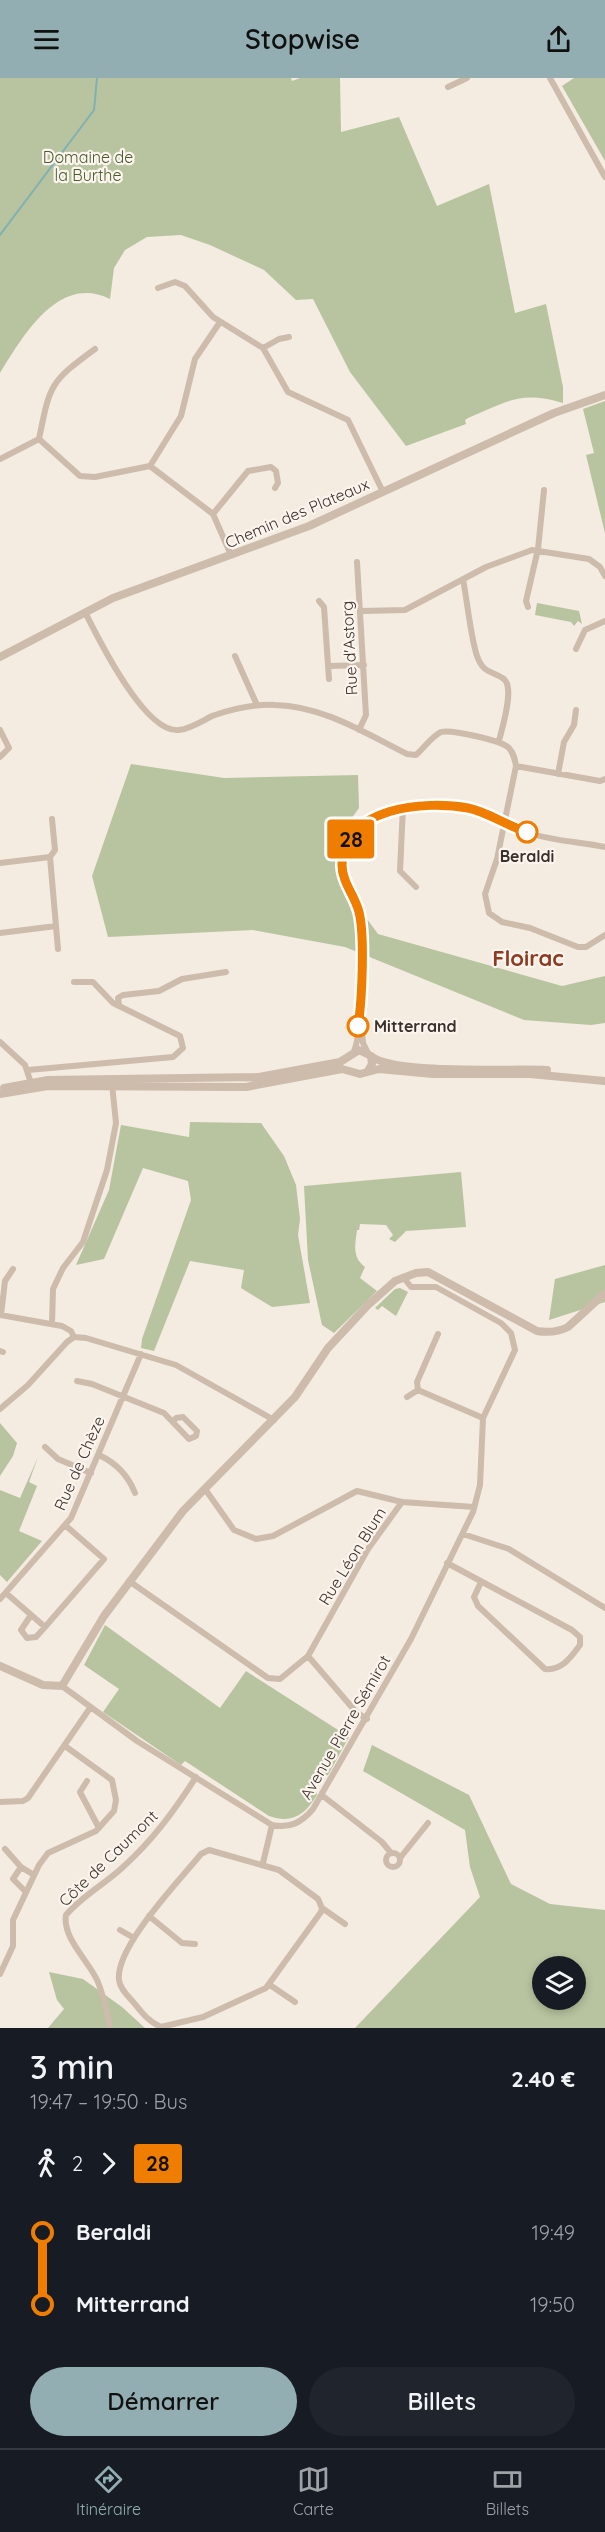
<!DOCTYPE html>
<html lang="fr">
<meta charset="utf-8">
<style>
:root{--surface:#171b24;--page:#20242c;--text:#f1f3f6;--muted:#9ea1a6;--line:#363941;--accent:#92aeb2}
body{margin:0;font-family:Quicksand,sans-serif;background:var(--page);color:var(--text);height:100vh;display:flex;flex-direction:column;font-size:22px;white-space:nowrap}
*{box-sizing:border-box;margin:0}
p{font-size:20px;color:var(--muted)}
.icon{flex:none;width:33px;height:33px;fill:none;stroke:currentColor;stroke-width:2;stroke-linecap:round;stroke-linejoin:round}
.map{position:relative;height:1950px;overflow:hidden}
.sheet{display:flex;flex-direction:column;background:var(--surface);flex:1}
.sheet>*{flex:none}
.badge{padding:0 12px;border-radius:4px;font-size:21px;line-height:39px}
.tools{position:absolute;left:532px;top:1878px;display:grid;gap:12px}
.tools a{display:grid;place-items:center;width:54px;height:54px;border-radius:50%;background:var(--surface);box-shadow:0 3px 9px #0003;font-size:30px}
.map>.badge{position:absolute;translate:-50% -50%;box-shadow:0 0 0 3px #fff}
.legs{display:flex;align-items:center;gap:9px;height:66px;padding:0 30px;font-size:20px}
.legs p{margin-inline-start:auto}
.head{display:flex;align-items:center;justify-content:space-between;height:102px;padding:0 30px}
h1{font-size:33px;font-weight:600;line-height:45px}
.cta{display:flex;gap:12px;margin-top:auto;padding:12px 30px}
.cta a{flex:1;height:69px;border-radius:36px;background:var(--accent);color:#111;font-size:24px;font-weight:600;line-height:69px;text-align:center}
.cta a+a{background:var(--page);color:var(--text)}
ul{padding:0 30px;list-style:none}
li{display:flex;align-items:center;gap:21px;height:72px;font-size:22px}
li i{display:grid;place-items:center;width:9px;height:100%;margin:0 8px;background:currentColor}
li i::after{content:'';width:15px;height:15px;margin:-8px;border:4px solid;border-radius:50%;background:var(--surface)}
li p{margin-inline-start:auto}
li:first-child i{background:linear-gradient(#0000 50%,currentColor 0)}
li:last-child i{background:linear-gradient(currentColor 50%,#0000 0)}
header{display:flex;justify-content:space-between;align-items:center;height:78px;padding:0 30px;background:var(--accent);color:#111;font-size:27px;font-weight:600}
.tab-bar{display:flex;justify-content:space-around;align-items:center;height:84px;border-top:2px solid var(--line);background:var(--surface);font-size:16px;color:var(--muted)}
.tab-bar a{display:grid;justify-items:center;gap:3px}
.tab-bar .active{color:var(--accent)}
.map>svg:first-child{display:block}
.green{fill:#b8c4a0;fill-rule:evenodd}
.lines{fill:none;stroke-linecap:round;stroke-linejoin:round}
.stream{stroke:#7fb0b2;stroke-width:2}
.minor{stroke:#cdbbac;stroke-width:6}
.tertiary{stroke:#cdbbac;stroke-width:8}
.line-1-casing{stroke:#fff;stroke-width:14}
.line-1{stroke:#ee7d00;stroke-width:9}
.stop-1-dot{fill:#fff;stroke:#ee7d00;stroke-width:3}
.labels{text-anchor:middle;stroke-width:4.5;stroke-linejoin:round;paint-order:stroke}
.park-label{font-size:16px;fill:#4a5a2e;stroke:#fbf5ee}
.street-label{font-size:16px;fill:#3b302b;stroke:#fbf5ee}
.stop-label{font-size:16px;font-weight:bold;fill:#3b302b;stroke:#fbf5ee}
.district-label{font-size:22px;font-weight:bold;fill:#8c3b22;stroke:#fbf5ee}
</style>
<header><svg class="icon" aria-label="menu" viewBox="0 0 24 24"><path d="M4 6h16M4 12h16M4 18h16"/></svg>Stopwise<svg class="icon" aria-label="share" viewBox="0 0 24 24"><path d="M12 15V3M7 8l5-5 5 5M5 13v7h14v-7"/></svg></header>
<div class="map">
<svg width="605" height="1950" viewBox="0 0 605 1950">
<rect width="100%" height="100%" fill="#f4ebe1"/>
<path class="green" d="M0 0H291L292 3 300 0H340L341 54 399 39 437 128 489 106 515 235 546 226 563 309V325C520 312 507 324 468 340L465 342 466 346 406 368 350 294 313 221 296 222 264 192 210 167 181 157 147 159 125 172 114 190 110 221C58 195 22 260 0 295Z
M574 0H605V83L562 8Z
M605 323V455L586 377 594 375 583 331Z
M537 525 579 533 582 546 578 543 574 548 571 544 535 537Z
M131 686 224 700 358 697 359 730 346 748 334 778 345 811 378 856 562 908 605 898V945L591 947 524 942 345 869 253 852 108 859 92 798Z
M190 1044 261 1045 284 1078 296 1107 300 1141 298 1157 310 1225 272 1229 241 1210 244 1192 190 1183 154 1273 141 1270 142 1261 191 1122 188 1103 143 1090 104 1181 76 1187 109 1112 121 1047 189 1059Z
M461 1094 466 1149 406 1153 395 1164 389 1161 393 1157 386 1147 360 1146 359 1152H357C355 1167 352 1179 365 1189L360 1200 377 1213 334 1255 322 1247 308 1182 304 1108Z
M605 1187V1224L549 1242 555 1201Z
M400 1210 408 1214 396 1238 382 1228 378 1232 375 1230 395 1211Z
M0 1345 17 1365 13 1378 0 1398Z
M38 1379 29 1404 37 1408 19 1453 42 1463 7 1504 0 1497V1412L20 1420Z
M105 1547 220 1630 246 1593 349 1659 328 1697 321 1698 315 1709 317 1717C305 1737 292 1746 269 1738L185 1683 181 1687 103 1634 119 1611 84 1587Z
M372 1667 469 1717 511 1806 550 1826 605 1832V1950H355L480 1819 470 1789 465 1752 363 1693ZM576 1888V1922H543V1888Z
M49 1894 83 1901 122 1929 145 1950H48L64 1931 57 1922Z"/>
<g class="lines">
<path class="stream" d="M0 157 94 32 97 0"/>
<path class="minor" d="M550 0 605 99
M448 9 467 0
M158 210 175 204 185 208 213 239 263 270 288 314 348 342 383 414
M263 270 279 261 289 259
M95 271C50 304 50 306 39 361L80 398 95 399 150 388 213 436 231 477
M0 381 39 361
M150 388 181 338 195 281 220 244
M213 436 248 393 271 389 276 393 278 405 275 410
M357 484 366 637 359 652
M463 501C467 522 471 561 477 578 484 597 492 592 504 601 515 610 502 650 499 663
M319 523 324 529 329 601
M528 529 526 523 538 471 544 412
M362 533 405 532 486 489 532 472 589 481 600 489 605 498
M85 534C98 560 145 656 179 652 190 651 202 643 212 638 232 631 254 626 275 627 323 628 365 655 407 676L416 677C424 670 432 658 441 654 451 651 503 663 509 670 514 676 515 681 516 688L497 781 485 816 489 835 502 844 530 850 578 869H586L605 857
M576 571 585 552 605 543
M235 578 257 627
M329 588 364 587
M0 652 9 670 0 679
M516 688 600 703 605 701
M558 696 564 664 574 647 576 632
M403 729 400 793 416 809
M52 741 55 772 50 779 58 871
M0 785 50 779
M0 855 56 848
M119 927 118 920 123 917 159 913 182 901 226 894
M361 943 363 965 368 975
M0 964 25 987 32 1008
M354 973C362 956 364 864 361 843 358 823 342 806 342 787 342 727 424 724 466 730 488 733 508 749 529 755 553 763 580 764 605 769
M28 992 173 979 183 970 180 958 113 925 93 904H74
M0 1237 62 1248 71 1253 74 1259
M1 1237 5 1203 13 1191
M52 1246 53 1211 63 1190 83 1164 107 1092 116 1045 112 1006
M438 1256 417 1304 418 1312 483 1340
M0 1273 3 1274
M77 1303 92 1306 164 1335 189 1361 196 1358 197 1353 183 1339 176 1340 173 1344
M407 1319 418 1312
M0 1331 28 1307 67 1264 74 1259 86 1260 176 1287 274 1342
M45 1369 58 1381 91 1395
M99 1377C116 1385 128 1397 135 1415
M205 1411 234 1452 256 1461 273 1458 357 1413 402 1424
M463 1456 509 1471 605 1530
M447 1485 572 1552 580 1559V1567C571 1579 562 1593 545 1591L478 1528 474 1519 481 1504
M129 1503 268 1600 280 1601 308 1578 368 1471 402 1424 474 1429
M6 1515 45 1549 104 1481 65 1447
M0 1521 71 1440 141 1276
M31 1537 21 1552 27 1560 36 1559 45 1549
M308 1578 356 1634 367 1641
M62 1608 137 1663 272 1747C290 1751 302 1744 313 1731L411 1561 473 1434 480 1407 483 1340 515 1272 511 1255 501 1245 436 1209H411L403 1199
M87 1703 80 1714 99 1750
M323 1718 382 1764 391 1775
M0 1724 23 1723 28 1720 90 1630
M5 1771 21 1789 34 1797
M209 1772 279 1792 318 1821 322 1830 321 1834 266 1910 203 1939 161 1949C149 1944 142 1935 134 1925 128 1918 120 1911 119 1902 115 1869 180 1802 201 1776Z
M386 1782a7 7 0 1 1 14 0a7 7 0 1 1-14 0Z
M400 1780 428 1745
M263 1785 272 1747
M21 1789 13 1801 26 1814
M322 1830 345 1846
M149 1838 182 1865 195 1866
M120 1852 134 1860
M0 1896 13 1868V1842L39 1787 48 1775 96 1753 114 1733 116 1722 112 1702 65 1668
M270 1907 295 1924
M110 1950C107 1934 104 1919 98 1904 89 1883 62 1860 66 1837 82 1818 105 1806 123 1789 153 1762 174 1733 196 1699"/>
<path class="tertiary" d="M0 579 113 520 309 448 554 335 605 317
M371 978C394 997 511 990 547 992
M4 1010 48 1002 259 999 340 984 359 972 371 978 372 986 368 993
M0 1016 48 1008 246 1009 342 991 360 996 379 991 433 996H530L605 1003
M0 1588 43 1607 62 1608 104 1538 183 1433 295 1319 328 1270 368 1227 395 1203 416 1195 428 1194 537 1253C549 1255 558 1254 568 1249L605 1215"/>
</g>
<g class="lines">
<g class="line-1-casing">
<path id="line-1" d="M358 948C362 923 365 858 359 834 355 818 342 804 342 787 342 729 425 722 468 730 488 734 507 748 527 754"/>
</g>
<use href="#line-1" class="line-1"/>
</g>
<g class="stop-1-dot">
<circle cx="527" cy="754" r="10"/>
<circle cx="358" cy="948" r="10"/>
</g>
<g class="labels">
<g class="park-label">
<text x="88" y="85">Domaine de<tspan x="88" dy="18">la Burthe</tspan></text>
</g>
<g class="street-label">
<text transform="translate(297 435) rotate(-23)" y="6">Chemin des Plateaux</text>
<text transform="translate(349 570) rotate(-93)" y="6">Rue d'Astorg</text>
<text transform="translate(79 1385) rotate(-66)" y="6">Rue de Chèze</text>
<text transform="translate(352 1478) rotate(-58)" y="6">Rue Léon Blum</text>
<text transform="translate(345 1649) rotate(-60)" y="6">Avenue Pierre Sémirot</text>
<text transform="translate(108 1780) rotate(-44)" y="6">Côte de Caumont</text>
</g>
<g class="stop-label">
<text x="527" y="784">Beraldi</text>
<text x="374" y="954" text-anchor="start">Mitterrand</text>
</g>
<g class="district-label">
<text x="528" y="888">Floirac</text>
</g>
</g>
</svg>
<div class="tools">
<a><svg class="icon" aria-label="layers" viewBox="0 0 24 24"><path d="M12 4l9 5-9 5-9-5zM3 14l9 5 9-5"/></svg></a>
</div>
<b class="badge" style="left:351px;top:761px;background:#ee7d00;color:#111">28</b>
</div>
<section class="sheet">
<div class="head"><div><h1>3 min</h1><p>19:47 – 19:50 · Bus</p></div><b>2.40 €</b></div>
<div class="legs"><svg class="icon" aria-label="walk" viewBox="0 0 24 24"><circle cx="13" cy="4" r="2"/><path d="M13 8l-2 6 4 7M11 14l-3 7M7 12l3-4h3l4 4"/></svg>2<svg class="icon" aria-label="forward" viewBox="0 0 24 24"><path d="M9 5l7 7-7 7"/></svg><b class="badge" style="background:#ee7d00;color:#111">28</b></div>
<ul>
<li><i style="color:#ee7d00"></i><b>Beraldi</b><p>19:49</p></li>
<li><i style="color:#ee7d00"></i><b>Mitterrand</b><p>19:50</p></li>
</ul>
<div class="cta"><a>Démarrer</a><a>Billets</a></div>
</section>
<nav class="tab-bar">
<a class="active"><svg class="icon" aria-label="directions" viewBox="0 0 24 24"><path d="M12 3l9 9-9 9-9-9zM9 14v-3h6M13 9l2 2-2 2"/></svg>Itinéraire</a>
<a><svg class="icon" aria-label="map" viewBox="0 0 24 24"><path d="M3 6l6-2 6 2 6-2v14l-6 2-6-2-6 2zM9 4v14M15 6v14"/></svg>Carte</a>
<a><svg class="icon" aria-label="tickets" viewBox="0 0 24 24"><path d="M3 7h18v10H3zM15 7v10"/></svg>Billets</a>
</nav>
